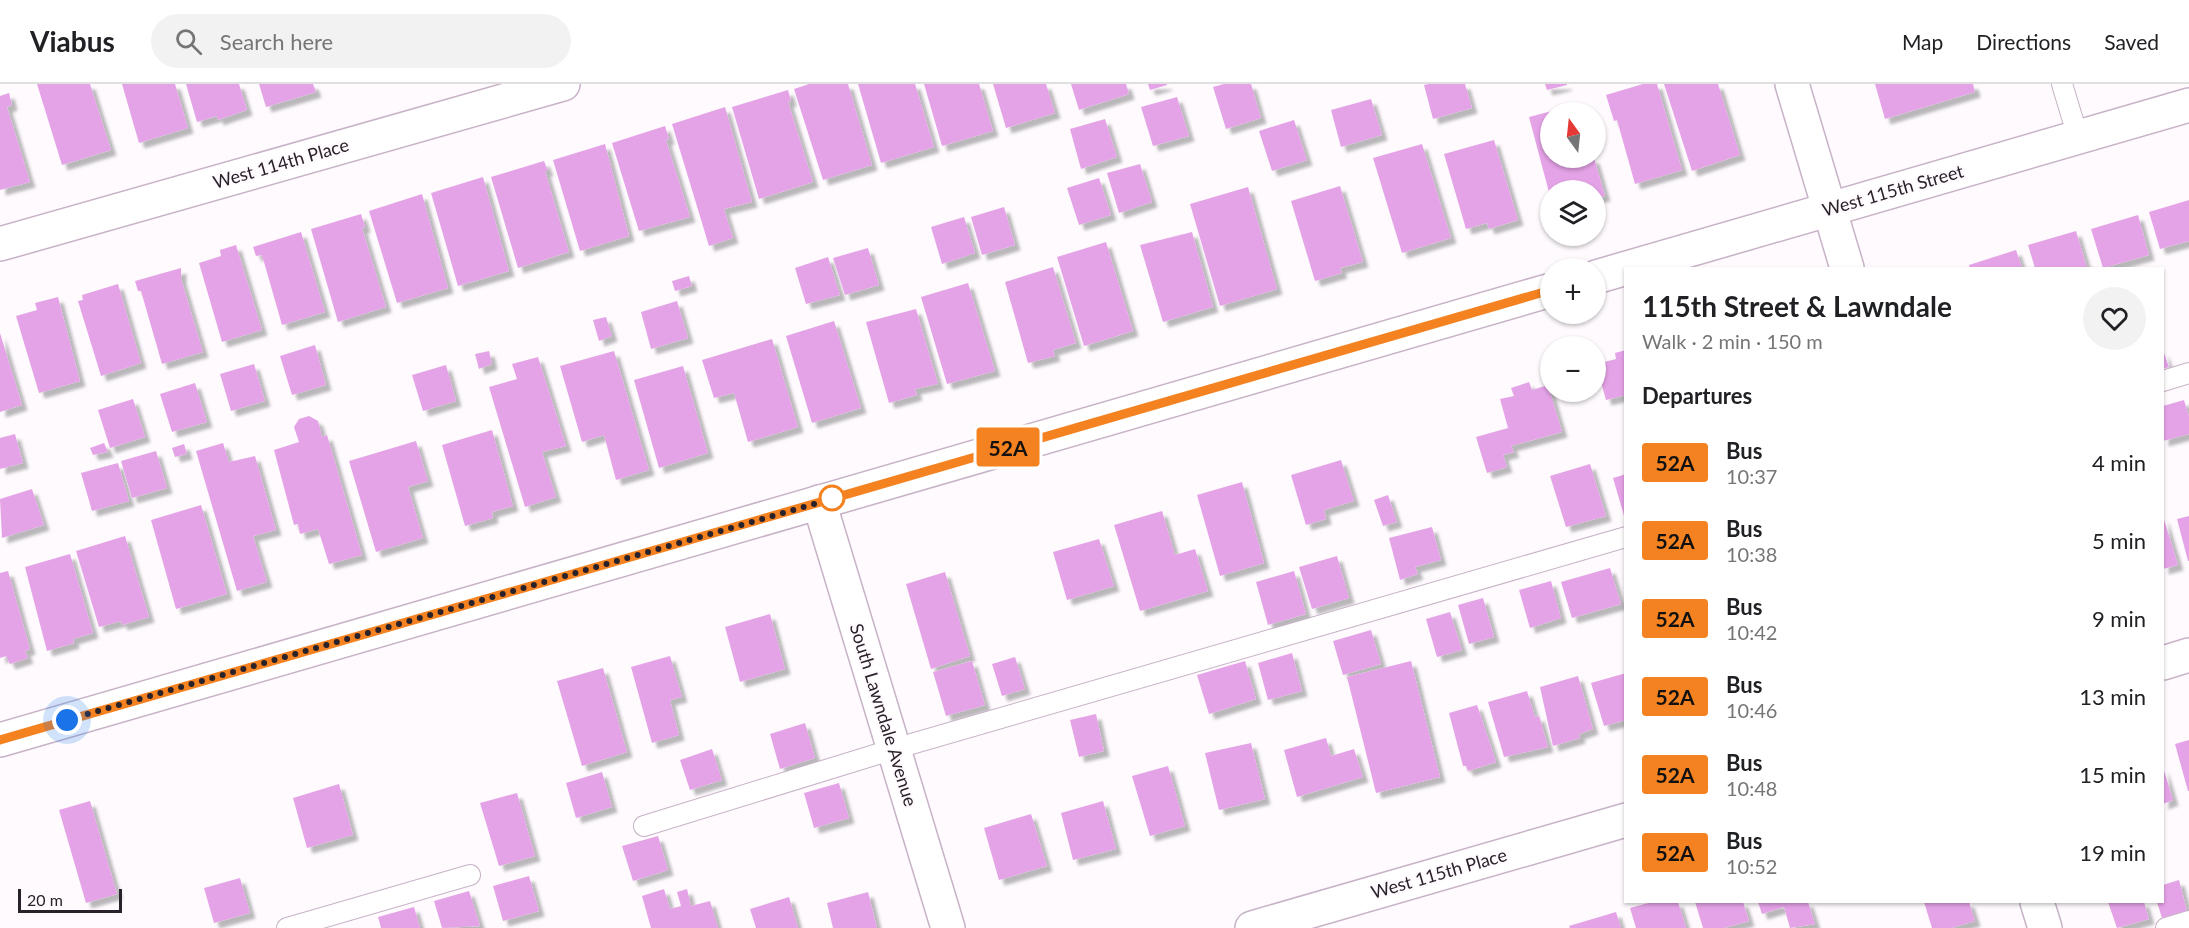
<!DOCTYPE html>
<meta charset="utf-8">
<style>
:root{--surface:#fff;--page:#f2f2f2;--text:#202124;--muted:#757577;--line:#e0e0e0}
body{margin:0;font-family:Lato,sans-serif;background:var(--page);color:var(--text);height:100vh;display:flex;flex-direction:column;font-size:22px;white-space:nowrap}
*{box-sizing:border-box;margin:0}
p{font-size:20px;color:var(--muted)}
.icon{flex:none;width:33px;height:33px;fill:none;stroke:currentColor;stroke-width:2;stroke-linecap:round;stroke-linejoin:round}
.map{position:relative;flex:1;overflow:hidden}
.details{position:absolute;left:1624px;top:183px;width:540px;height:636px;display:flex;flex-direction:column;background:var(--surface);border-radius:0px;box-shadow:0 2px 4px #0004}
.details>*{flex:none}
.badge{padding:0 12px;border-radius:4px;font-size:21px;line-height:39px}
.needle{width:39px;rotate:345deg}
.tools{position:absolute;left:1540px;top:18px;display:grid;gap:12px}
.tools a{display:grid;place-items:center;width:66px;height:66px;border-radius:50%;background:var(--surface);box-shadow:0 2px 4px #0004;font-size:30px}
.scale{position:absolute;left:18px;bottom:15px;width:104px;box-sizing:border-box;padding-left:6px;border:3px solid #2a222a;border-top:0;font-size:16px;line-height:21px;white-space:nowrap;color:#2a222a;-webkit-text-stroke:4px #fefafe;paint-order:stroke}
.you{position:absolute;width:30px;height:30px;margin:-15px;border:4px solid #fff;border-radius:50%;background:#1a73e8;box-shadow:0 0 0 9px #1a73e833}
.map>.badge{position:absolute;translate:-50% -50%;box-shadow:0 0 0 3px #fff}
h2{padding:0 18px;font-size:22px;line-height:54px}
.round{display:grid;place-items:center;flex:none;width:63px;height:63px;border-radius:32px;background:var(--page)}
.head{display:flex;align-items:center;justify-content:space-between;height:102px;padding:0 18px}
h1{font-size:28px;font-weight:700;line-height:45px}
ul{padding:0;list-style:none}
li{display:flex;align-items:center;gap:18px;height:78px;padding:0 18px}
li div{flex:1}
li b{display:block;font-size:22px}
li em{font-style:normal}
li .badge{min-width:66px;font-weight:700;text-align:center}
header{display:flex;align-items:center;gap:36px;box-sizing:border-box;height:84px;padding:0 30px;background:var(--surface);border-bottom:2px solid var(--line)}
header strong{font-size:28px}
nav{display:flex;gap:33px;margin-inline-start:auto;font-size:21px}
.search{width:420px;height:54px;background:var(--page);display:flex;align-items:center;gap:15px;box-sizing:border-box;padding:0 21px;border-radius:33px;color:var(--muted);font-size:22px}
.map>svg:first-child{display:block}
.building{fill:#e5a3e7;filter:url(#shadow)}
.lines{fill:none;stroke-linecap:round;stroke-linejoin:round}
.service-casing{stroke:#c7b2c7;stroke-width:22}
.minor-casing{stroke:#c7b2c7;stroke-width:36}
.tertiary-casing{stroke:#c7b2c7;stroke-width:36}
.service{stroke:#fff;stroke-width:20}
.minor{stroke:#fff;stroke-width:33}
.tertiary{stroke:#fff;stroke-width:33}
.line-casing{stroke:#fff;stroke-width:14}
.line{stroke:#f58220;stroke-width:9}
.walk{stroke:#2a222a;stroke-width:6;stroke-dasharray:0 10.8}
.stop-dot{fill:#fff;stroke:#f58220;stroke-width:3}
.labels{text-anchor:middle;stroke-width:4.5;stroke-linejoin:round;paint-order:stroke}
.street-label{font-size:18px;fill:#2a222a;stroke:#fefafe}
</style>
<header>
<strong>Viabus</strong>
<div class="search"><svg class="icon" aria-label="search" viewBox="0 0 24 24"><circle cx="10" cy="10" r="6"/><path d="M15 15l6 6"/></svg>Search here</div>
<nav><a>Map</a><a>Directions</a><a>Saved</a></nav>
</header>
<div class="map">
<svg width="2189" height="844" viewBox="0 0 2189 844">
<defs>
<filter id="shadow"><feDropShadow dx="5.5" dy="5.5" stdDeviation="1.5" flood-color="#0004"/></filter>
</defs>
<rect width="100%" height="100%" fill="#fefafe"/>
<path class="building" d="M37 0H90L111 66 62 81Z
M122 0H175L188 44 139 59Z
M186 0H239L247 26 218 36 217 32 197 38Z
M259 0H313L316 8 266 23Z
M809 0H848L872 81 823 96 794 5Z
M858 0H915L934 63 881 79Z
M924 0H979L993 47 942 62Z
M993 0H1046L1055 29 1006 44Z
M1071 0H1126L1129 10 1079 26Z
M1148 0H1167V1L1150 6Z
M1224 0H1251L1261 34 1226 45 1213 3Z
M1429 0H1465L1472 24 1433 35 1424 1Z
M1545 0H1567V1L1547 6Z
M1643 0H1657L1682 86 1635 100 1617 36 1614 37 1606 11Z
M1664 0H1718L1740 71 1692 87Z
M1875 0H1973L1975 8 1885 35Z
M788 6 791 17 788 18 813 98 759 115 732 23Z
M9 9 12 21 7 23 30 98 0 106V12Z
M1177 13 1189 52 1153 62 1141 23Z
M1371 15 1382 51 1341 63 1331 26Z
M1579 20 1581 28H1551V74H1594L1605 112 1596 114V106H1551L1550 112 1529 33Z
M725 23 752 118 724 125 733 154 709 162 672 40Z
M1105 35 1117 73 1081 85 1070 45Z
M1294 36 1307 76 1272 87 1259 47Z
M665 42 669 55 666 56 690 133 639 147 612 59Z
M1494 56 1518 136 1489 145 1487 139 1466 145 1444 70Z
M605 60 629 152 580 167 553 76Z
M1422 60 1451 154 1402 169 1373 74Z
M544 77 548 87H545L569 168 518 184 491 93Z
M1140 80 1152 118 1119 129 1107 89Z
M483 93 509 187 458 202 431 109Z
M1099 94 1111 131 1079 141 1067 104Z
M1340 102 1363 178 1340 184 1342 189 1315 197 1291 117Z
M1248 103 1277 205 1220 222 1190 120Z
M422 110 448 204 397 219 369 127Z
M2189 116V157L2160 165 2149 128Z
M1004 123 1015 161 982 171 971 133Z
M361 130 365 143 362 144 386 223 338 238 311 145Z
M2138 131 2149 171 2103 184 2091 145Z
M964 133 975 169 942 180 931 143Z
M2076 147 2087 184H2035L2028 161Z
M301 148 325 228 282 241 262 171 256 172 253 163Z
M1192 148 1213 223 1163 238 1140 161Z
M1106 158 1133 247 1084 262 1057 173Z
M236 161 262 246 222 258 199 179 221 172 220 166Z
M868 164 879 201 845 211 833 174Z
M2016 166 2022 184H1970L1969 181Z
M828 173 840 211 806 220 795 184Z
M1053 183 1076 259 1053 266 1055 272 1028 279 1005 198Z
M181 184V195L203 268 162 280 141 207H138L135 197Z
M689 192 692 202 675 207 672 197Z
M968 199 995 287 947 300 921 213Z
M118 200 141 279 101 292 78 217 83 216 82 211Z
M58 213 80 297 39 309 16 232 37 226 35 219Z
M677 217 688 254 651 265 641 228Z
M916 225 938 300 915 305 917 311 889 319 866 238Z
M606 233 612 252 599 257 593 236Z
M834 237 861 324 812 339 786 252Z
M0 249 22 321 0 328Z
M772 255 798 343 748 358 734 309 714 314 702 276Z
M315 261 326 301 292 311 280 272Z
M1626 266V311L1606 316 1596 280 1616 275 1615 269Z
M2163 266 2169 283 2163 285Z
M489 267 492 280 479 285 475 270Z
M614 267 649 386 616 396 604 351 582 358 560 282Z
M538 273 566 362 542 368 556 413 525 423 489 303 517 295 512 280Z
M254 280 265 317 231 327 220 290Z
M446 281 456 317 423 327 412 291Z
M683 282 708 369 659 384 634 296Z
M1529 298 1532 306 1548 301 1562 348 1511 362 1514 368 1503 371 1507 383 1487 389 1476 353 1508 344 1500 315 1514 312 1511 304Z
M195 299 207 338 172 348 160 310Z
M133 315 145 353 110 364 98 326Z
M2184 316 2189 333V350L2163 357V322Z
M309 332 318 337 322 353 327 351 362 471 329 480 318 445 300 450 298 440 294 441 274 366 299 358 294 343 299 335Z
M492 346 513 422 492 428 493 434 465 442 442 361Z
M15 350 23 379 0 385V354Z
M416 357 428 397 408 403 423 454 376 468 349 377Z
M104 359 108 368 93 371 90 364Z
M223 359 229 378 255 372 276 446 253 452 267 498 237 507 196 367Z
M184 360 187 370 175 373 172 364Z
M156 367 167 404 132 414 121 377Z
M1341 376 1354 417 1324 426 1326 435 1306 441 1291 391Z
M118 379 129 417 92 427 81 389Z
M1590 380 1606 432 1566 443 1550 392Z
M1626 390V434L1625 435 1613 394Z
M1242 398 1264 479 1220 492 1197 411Z
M32 405 44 441 2 454 0 415Z
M1388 411 1397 438 1383 442 1374 416Z
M201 421 227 510 176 525 151 436Z
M1162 427 1175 471 1195 465 1208 507 1140 527 1114 441Z
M2163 432 2178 481 2163 485Z
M2189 432V477H2188L2177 435Z
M1432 443 1441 476 1415 483 1418 490 1400 496 1389 454Z
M125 452 149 533 122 541 121 537 99 543 76 467Z
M1099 455 1114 502 1067 516 1053 468Z
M70 470 93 549 73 555 74 559 47 567 25 483Z
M1337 472 1349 514 1312 525 1299 483Z
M1610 484 1621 520 1572 534 1561 498Z
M8 487 30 565 25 567 28 574 10 580 6 572 0 574V489Z
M1294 487 1306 530 1268 541 1256 498Z
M945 488 970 572 931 585 906 500Z
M1551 497 1561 534 1530 544 1519 506Z
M1483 514 1494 553 1469 560 1458 521Z
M1450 528 1462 566 1437 573 1426 535Z
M770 530 785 585 740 598 725 543Z
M1371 546 1381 580 1343 591 1333 557Z
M1292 569 1302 607 1268 616 1258 579Z
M670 572 682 613 670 616 679 651 652 659 631 583Z
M1015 573 1025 605 1002 612 992 580Z
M972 577 985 621 946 632 933 588Z
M1245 577 1256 615 1209 630 1197 591Z
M1411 577 1440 693 1376 709 1347 593Z
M603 584 627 668 582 682 557 597Z
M1626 589V636L1604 642 1591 599Z
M1578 592 1593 645 1579 650 1580 654 1553 662 1540 603Z
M1527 607 1535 633 1539 632 1548 663 1504 673 1488 618Z
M1477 621 1496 678 1468 687 1466 682H1463L1449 629Z
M1096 630 1104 667 1079 673 1070 636Z
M805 639 815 674 780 685 770 650Z
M1326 654 1331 672 1354 665 1363 693 1297 713 1284 666Z
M2189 656V707H2188L2175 660Z
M1251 659 1265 715 1219 726 1205 669Z
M712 665 722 696 690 706 680 676Z
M1168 682 1185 742 1150 752 1132 692Z
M2163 683 2173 716 2163 720Z
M602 688 612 723 576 734 566 699Z
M839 699 849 734 814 744 804 709Z
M339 700 353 751 307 764 293 714Z
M517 709 535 772 499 782 480 719Z
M90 717 117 810 86 819 59 726Z
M1103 717 1116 765 1073 776 1061 729Z
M1031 730 1047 782 999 796 984 744Z
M658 752 668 786 633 797 622 762Z
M529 792 539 827 503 837 493 802Z
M240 794 250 829 214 839 204 804Z
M2179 796 2187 827 2162 834 2157 818H2163V801Z
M664 805 670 825 681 822 677 808 687 805 691 822 710 817 718 844H651L642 812Z
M469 807 480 842 442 844 434 817Z
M868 808 877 844H833L827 819Z
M789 813 798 844H756L750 825Z
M1652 818H1678L1686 844H1636L1630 824Z
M1695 818H1743L1749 837 1724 844H1703Z
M1758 818H1808L1815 840 1790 844 1784 823 1762 830Z
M1924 818H1969L1975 837 1951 844H1932Z
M2108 818H2144L2149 835 2117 844Z
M414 823 420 844H381L378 833Z
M1616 828 1621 844H1570L1569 842Z"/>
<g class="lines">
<g class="service-casing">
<path id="service" d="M2062 0 2078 53
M2163 297 2189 289
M644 742 894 665 1626 453
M287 844 470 791
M2166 844 2189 837"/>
</g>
<g class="minor-casing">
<path id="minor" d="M1792 0 1847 184
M0 160 563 0
M819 418 948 844
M2163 579 2189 571
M2037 818 2045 844
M1252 844 1626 736"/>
</g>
<g class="tertiary-casing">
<path id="tertiary" d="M1596 193 2189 21
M0 656 1551 206"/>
</g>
<use href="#service" class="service"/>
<use href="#minor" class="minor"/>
<use href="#tertiary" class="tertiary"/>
</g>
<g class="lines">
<g class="line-casing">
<path id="line" d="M0 656 1551 206"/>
</g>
<use href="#line" class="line"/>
<path class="walk" d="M67 636 835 414H832"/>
</g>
<circle class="stop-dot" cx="832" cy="414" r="12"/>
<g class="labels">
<g class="street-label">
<text transform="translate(281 80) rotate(-16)" y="6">West 114th Place</text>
<text transform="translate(1893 107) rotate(-16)" y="6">West 115th Street</text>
<text transform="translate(883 631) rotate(73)" y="6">South Lawndale Avenue</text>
<text transform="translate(1439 790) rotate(-16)" y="6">West 115th Place</text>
</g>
</g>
</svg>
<div class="tools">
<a><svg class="needle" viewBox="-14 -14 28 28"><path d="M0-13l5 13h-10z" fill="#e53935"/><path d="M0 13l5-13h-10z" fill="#757577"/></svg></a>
<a><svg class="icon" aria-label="layers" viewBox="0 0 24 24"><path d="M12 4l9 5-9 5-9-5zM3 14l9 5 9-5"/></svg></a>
<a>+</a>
<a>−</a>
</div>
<div class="scale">20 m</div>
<div class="you" style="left:67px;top:636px"></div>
<b class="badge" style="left:1008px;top:363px;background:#f58220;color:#111">52A</b>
<section class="details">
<div class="head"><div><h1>115th Street &amp; Lawndale</h1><p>Walk · 2 min · 150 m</p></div><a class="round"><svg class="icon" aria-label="heart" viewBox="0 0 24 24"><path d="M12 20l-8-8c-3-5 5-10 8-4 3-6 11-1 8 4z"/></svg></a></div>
<h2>Departures</h2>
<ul>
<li><span class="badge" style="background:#f58220;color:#111">52A</span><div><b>Bus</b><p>10:37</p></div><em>4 min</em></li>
<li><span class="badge" style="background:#f58220;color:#111">52A</span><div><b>Bus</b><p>10:38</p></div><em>5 min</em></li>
<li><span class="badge" style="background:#f58220;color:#111">52A</span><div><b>Bus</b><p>10:42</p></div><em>9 min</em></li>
<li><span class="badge" style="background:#f58220;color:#111">52A</span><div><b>Bus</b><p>10:46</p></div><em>13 min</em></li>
<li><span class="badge" style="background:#f58220;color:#111">52A</span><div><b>Bus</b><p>10:48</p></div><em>15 min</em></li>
<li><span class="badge" style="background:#f58220;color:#111">52A</span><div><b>Bus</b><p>10:52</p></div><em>19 min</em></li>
</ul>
</section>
</div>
